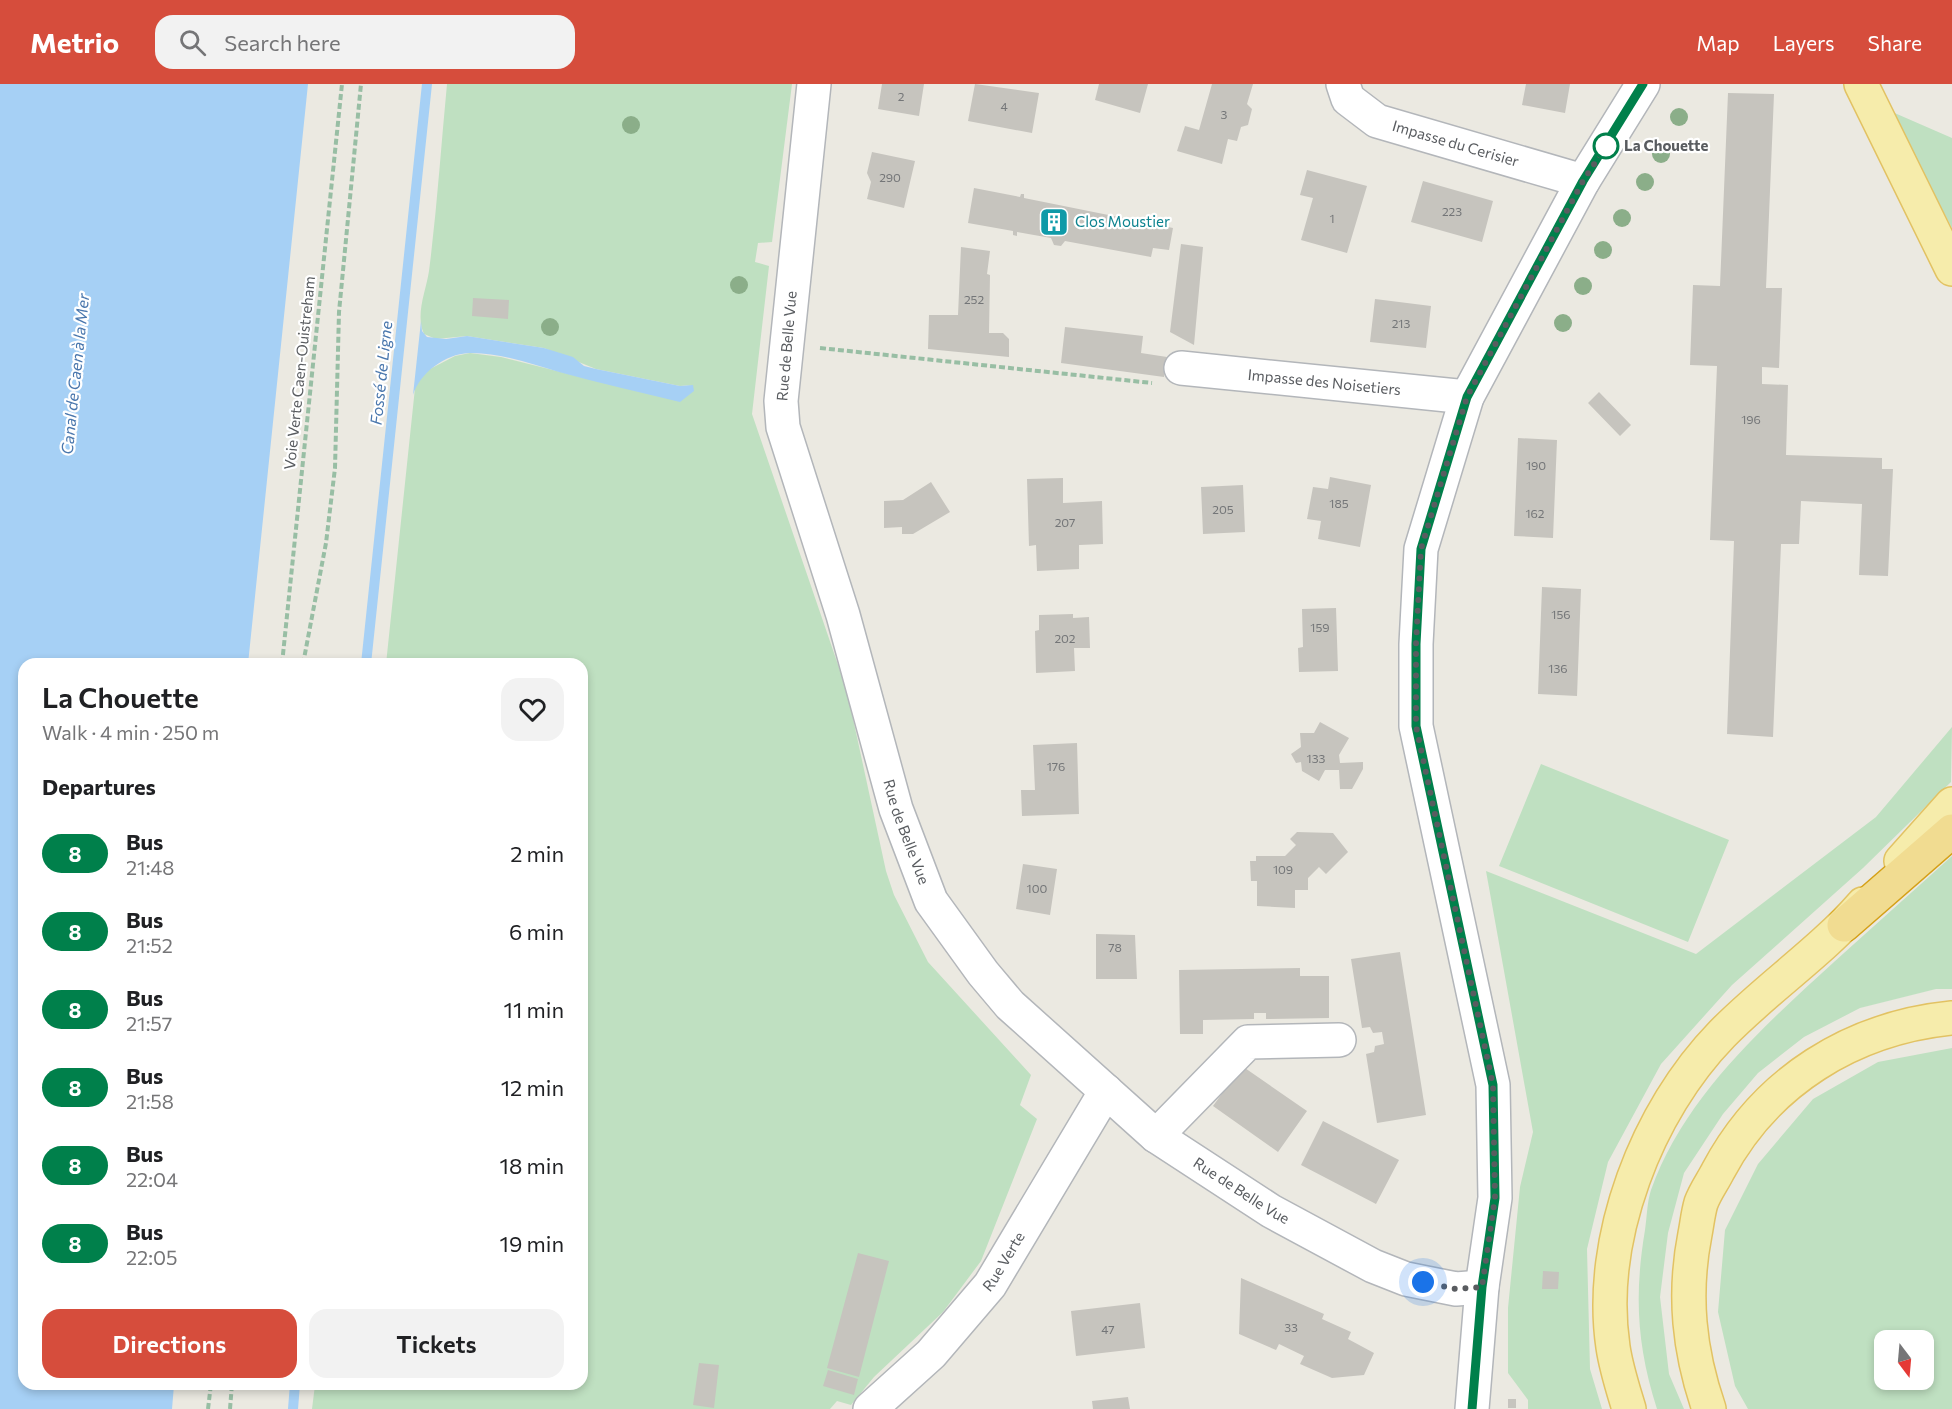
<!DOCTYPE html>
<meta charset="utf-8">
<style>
:root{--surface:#fff;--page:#f2f2f2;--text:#202124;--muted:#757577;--accent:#d64d3c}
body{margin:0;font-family:Commissioner,sans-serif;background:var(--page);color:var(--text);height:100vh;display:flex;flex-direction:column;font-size:22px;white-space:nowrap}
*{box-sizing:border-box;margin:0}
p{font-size:20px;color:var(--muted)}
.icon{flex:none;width:33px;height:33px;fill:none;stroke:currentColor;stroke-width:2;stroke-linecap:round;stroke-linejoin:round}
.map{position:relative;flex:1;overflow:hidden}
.panel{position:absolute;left:18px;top:574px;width:570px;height:732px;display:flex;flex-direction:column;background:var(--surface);border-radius:18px;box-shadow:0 3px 9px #0003}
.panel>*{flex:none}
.badge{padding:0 12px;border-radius:20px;font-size:21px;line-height:39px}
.needle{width:39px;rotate:164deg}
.tools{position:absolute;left:1874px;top:1246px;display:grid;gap:12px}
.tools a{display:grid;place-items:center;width:60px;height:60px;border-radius:12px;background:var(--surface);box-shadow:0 3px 9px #0003;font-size:30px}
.you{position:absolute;width:30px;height:30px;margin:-15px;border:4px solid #fff;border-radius:50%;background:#1a73e8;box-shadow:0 0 0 9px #1a73e833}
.map>.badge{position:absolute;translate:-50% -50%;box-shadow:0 0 0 3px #fff}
h2{padding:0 24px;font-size:22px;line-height:54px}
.round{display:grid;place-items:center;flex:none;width:63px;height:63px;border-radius:18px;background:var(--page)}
.summary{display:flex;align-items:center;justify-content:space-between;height:102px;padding:0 24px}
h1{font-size:28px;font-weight:600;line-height:45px}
.button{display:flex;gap:12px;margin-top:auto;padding:12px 24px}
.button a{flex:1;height:69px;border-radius:18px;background:var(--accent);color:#fff;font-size:24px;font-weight:600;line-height:69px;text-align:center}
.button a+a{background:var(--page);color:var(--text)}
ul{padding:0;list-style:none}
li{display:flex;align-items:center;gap:18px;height:78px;padding:0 24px}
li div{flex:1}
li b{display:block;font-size:22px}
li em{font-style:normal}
li .badge{min-width:66px;font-weight:700;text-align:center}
header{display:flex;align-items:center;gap:36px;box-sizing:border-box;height:84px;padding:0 30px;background:var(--accent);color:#fff}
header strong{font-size:28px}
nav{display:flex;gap:33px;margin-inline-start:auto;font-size:21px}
.search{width:420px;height:54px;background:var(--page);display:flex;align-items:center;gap:15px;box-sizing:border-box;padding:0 21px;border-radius:18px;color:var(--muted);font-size:22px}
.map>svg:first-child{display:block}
.green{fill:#bfe0c1;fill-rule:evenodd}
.water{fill:#a6d0f5}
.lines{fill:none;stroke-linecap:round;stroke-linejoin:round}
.stream{stroke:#a6d0f5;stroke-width:10}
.building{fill:#c6c4be}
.minor-casing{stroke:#b3b6ba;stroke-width:36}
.major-casing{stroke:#e2c263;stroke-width:36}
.highway-casing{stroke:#d5a017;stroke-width:36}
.path{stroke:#98bea4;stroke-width:4;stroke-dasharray:6 3;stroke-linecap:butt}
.minor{stroke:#fff;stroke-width:33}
.major{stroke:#f6ecab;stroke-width:33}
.highway{stroke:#f1dc91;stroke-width:33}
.tree{fill:#8bae89}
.line-casing{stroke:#fff;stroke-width:14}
.line{stroke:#00804b;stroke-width:9}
.walk{stroke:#595c60;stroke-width:6;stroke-dasharray:0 10.8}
.stop-dot{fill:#fff;stroke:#00804b;stroke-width:3}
.labels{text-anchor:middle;stroke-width:4.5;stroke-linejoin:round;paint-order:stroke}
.number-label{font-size:12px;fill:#747678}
.street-label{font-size:15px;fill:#595c60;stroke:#fff}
.stop-label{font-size:15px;font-weight:bold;fill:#595c60;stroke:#fff;text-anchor:start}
.culture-label{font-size:15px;fill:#0d838f;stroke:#fff;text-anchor:start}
.water-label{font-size:16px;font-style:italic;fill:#4a77ad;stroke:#fff}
</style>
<header>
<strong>Metrio</strong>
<div class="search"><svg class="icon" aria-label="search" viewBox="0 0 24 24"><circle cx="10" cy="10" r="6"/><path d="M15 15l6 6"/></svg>Search here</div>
<nav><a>Map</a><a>Layers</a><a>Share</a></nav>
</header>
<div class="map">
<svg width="1952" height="1325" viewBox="0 0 1952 1325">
<rect width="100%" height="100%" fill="#ebe9e1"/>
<path class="green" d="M447 0H792L772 158 758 159 755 178 769 182 752 330 847 607 886 787 894 811 928 878 1031 991 1020 1021 1037 1035 981 1177 943 1228 874 1293 851 1321 837 1317 830 1325H312L315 1301 582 1300V580H386L415 304 422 292 430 285 455 272 470 269 501 273 645 309 692 301 680 302 596 285 544 264 467 252 436 255 424 250C415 231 426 207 429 187 437 125 441 62 447 0Z
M1890 27 1952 54V144Z
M1952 643 1951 698 1863 784 1732 901 1661 980 1608 1078 1587 1165 1590 1285 1602 1325H1528V1316L1508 1289V1224L1520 1103 1533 1048 1486 787 1696 870 1876 733Z
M1541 680 1729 756 1688 858 1499 782Z
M1952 772V905H1936L1860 924 1804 953 1758 989 1723 1030 1684 1089 1668 1149 1660 1213 1669 1290 1684 1325H1657C1637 1262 1634 1212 1645 1146 1647 1133 1647 1118 1651 1106 1684 1013 1763 943 1834 878 1873 843 1913 807 1952 772Z
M1952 964V1325H1748L1735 1302 1718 1228 1725 1146 1758 1080 1813 1015 1878 978ZM1884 1257H1923V1296H1884Z"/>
<path class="water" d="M0 0H308L248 580H24V1300L174 1301 172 1325H0Z
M421 237 422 247 427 253 446 255 467 252 544 264 573 273 584 282 596 285 680 302 693 301 694 307 680 318C640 308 599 299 559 288 531 280 498 268 469 269 445 270 420 289 413 311Z"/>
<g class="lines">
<path class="stream" d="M366 580 427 0
M293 1325 295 1300"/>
</g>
<path class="building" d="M882 0H924L919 32 878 25Z
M975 0 1039 9 1032 49 968 37Z
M1099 0H1148L1140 29 1095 16Z
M1212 0H1253L1247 20 1252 25 1248 41 1241 43 1237 57 1228 55 1222 80 1177 67 1185 42 1199 46Z
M1526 0H1570L1565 29 1522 21Z
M1728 9 1774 10 1766 204H1782L1779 284 1762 283V300L1788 301 1786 371 1882 374V385H1893L1888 492 1859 491 1862 420 1801 417 1799 460H1781L1773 653 1727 650 1734 457 1710 456 1717 282 1690 281 1693 201 1720 202Z
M872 68 915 77 904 124 867 115 871 98 867 89Z
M1307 86 1367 102 1347 169 1301 156 1313 114 1300 111Z
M1423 97 1493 117 1482 158 1411 138Z
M974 104 1020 113 1021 110H1024V114L1173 144 1169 166 1153 164 1151 173 1065 157 1061 162 1054 161 1051 154 1017 148V152L1013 151V147L968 139Z
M1181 160 1203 163 1194 261 1170 248Z
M961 163 990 167 987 190 990 191 989 249H1003L1009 255V273L928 265 929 231H958Z
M473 214 509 216 508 235 472 232Z
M1375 215 1431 222 1426 264 1370 258Z
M1065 243 1143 252 1141 269 1167 273 1164 293 1061 279Z
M1599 308 1631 341 1620 352 1588 319Z
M1518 354 1557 356 1553 454 1514 452Z
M1330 393 1371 401 1360 463 1318 455 1321 437 1307 435 1313 403 1328 405Z
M1063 394V419L1102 417 1103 460 1079 461V485L1037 487 1036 461 1029 462 1027 395Z
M931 398 950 428 913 450H902V443L884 444V417L903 416Z
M1243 401 1245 448 1203 450 1201 403Z
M1542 503 1581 505 1577 612 1538 610Z
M1336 524 1338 587 1299 588 1298 564 1303 563 1302 525Z
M1073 530V534L1089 533 1090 564H1074L1075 587 1036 589 1035 547 1039 546V531Z
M1320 638 1349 654 1339 671 1340 679 1363 678V685L1352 705H1340L1339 686H1325L1319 697 1302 687 1301 678 1296 679 1291 670 1301 663 1300 649H1314Z
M1077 659 1079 730 1022 732 1021 706H1035L1033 661Z
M1297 748 1333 749 1348 768 1326 790 1319 783 1308 794V806H1295V824L1257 822V797H1251L1250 777H1256V772H1285L1296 761 1290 755Z
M1023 780 1057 785 1050 831 1016 825Z
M1096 850 1135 851 1137 895H1096Z
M1400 868 1426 1031 1377 1039 1366 970 1374 968 1375 962 1384 960 1382 948 1373 949 1370 943 1362 944 1351 875Z
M1300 884V892H1329V934L1266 935V929H1254V935L1203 936V950H1180L1179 886Z
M1242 982 1307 1027 1278 1068 1213 1022Z
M1323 1037 1399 1076 1376 1120 1301 1081Z
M858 1169 889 1177 859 1293 827 1284Z
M1543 1187 1559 1188 1558 1205H1542Z
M1241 1194 1324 1230 1322 1235 1351 1248 1348 1255 1374 1269 1364 1291 1332 1294 1300 1280 1304 1272 1279 1260 1276 1266 1239 1250Z
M1140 1219 1145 1264 1076 1272 1071 1227Z
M699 1279 719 1281 714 1324 693 1321Z
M828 1286 858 1295 854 1311 823 1302Z
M1128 1313 1130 1325H1093L1092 1317Z
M1508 1315H1516V1324H1508Z"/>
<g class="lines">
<g class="minor-casing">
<g id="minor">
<path id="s1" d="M814 0 781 317 783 343 843 531 896 725 931 817 983 889 1010 921 1156 1052 1271 1127 1373 1182 1406 1195 1456 1205 1482 1203"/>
<path id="s2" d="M1343 0 1348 15 1377 37 1583 97"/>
<path id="s3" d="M1181 284 1467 313"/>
<path d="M1156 1052 1248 958 1339 956"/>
<path id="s4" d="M870 1325 931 1270 990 1201 1106 1007"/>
<path d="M1472 1325 1482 1203 1495 1114 1493 1001 1416 642V560L1421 465 1467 313 1583 97 1643 0"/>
</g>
</g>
<g class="major-casing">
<path id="major" d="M1861 0 1952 185
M1901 777 1952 720
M1629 1325C1623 1305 1616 1284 1613 1263 1597 1155 1647 1027 1722 950 1767 904 1821 868 1863 820
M1709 1325C1689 1267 1683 1211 1695 1150 1697 1140 1698 1129 1701 1119 1705 1108 1713 1097 1718 1087 1766 997 1852 944 1952 934"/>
</g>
<g class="highway-casing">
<path id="highway" d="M1844 841 1952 747"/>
</g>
<path class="path" d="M820 264 1152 299
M282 580 342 0
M303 580 326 459 335 384 339 228 361 0
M208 1325 211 1300
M230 1325 232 1300"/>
<use href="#minor" class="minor"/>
<use href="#major" class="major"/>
<use href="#highway" class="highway"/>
</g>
<g class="tree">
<circle cx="1679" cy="33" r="9"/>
<circle cx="631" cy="41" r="9"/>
<circle cx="1661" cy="70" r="9"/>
<circle cx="1645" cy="98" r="9"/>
<circle cx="1622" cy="134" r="9"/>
<circle cx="1603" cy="166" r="9"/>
<circle cx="739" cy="201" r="9"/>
<circle cx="1583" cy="202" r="9"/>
<circle cx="1563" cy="239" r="9"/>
<circle cx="550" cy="243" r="9"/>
</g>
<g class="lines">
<g class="line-casing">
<path id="line" d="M1472 1325 1482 1203 1495 1114 1493 1001 1416 642V560L1421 465 1467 313 1583 97 1643 0"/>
</g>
<use href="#line" class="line"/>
<path class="walk" d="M1423 1198 1456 1205 1482 1203 1495 1114 1493 1001 1416 642V560L1421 465 1467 313 1583 97 1606 62"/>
</g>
<defs>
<g id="building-square" transform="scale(1.5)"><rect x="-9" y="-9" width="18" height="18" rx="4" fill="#0f9aa8" stroke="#fff"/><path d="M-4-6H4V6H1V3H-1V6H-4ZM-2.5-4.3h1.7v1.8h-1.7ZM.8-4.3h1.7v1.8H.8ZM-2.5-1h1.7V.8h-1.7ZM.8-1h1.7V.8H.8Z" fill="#fff"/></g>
</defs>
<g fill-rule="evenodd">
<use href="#building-square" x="1054" y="138"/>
</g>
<circle class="stop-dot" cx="1606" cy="62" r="12"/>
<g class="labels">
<g class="number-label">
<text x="901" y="17">2</text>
<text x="1004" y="27">4</text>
<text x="1224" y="35">3</text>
<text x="890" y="98">290</text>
<text x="1452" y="132">223</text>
<text x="1332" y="139">1</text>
<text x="974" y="220">252</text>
<text x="1401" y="244">213</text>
<text x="1751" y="340">196</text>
<text x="1536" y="386">190</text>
<text x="1339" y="424">185</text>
<text x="1223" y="430">205</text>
<text x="1535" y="434">162</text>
<text x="1065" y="443">207</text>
<text x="1561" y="535">156</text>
<text x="1320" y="548">159</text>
<text x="1065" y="559">202</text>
<text x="1558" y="589">136</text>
<text x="1316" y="679">133</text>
<text x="1056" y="687">176</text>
<text x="1283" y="790">109</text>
<text x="1037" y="809">100</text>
<text x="1115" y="868">78</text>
<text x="1291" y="1248">33</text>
<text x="1108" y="1250">47</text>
</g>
<g class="street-label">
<text dy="5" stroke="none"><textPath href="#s2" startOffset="134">Impasse du Cerisier</textPath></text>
<text transform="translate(787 262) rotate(-85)" y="5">Rue de Belle Vue</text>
<text transform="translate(300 289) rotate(-84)" y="5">Voie Verte Caen-Ouistreham</text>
<text dy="5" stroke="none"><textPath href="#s3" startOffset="144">Impasse des Noisetiers</textPath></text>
<text dy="5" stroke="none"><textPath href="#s1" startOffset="768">Rue de Belle Vue</textPath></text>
<text dy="5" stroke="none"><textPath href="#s1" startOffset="1270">Rue de Belle Vue</textPath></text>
<text dy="5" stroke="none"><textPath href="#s4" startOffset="200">Rue Verte</textPath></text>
</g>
<g class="stop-label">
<text x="1624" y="67">La Chouette</text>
</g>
<g class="culture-label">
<text x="1075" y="143">Clos Moustier</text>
</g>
<g class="water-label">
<text transform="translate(381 289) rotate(-84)" y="6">Fossé de Ligne</text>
<text transform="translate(75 290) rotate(-84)" y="6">Canal de Caen à la Mer</text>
</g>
</g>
</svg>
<div class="tools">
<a><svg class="needle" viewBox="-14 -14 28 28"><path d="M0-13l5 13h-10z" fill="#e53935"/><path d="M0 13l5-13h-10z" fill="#757577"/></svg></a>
</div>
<div class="you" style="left:1423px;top:1198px"></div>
<section class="panel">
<div class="summary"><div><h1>La Chouette</h1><p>Walk · 4 min · 250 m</p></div><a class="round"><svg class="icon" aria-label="heart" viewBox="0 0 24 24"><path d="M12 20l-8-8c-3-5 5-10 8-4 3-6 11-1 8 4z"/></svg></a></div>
<h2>Departures</h2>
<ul>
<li><span class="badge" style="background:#00804b;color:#fff">8</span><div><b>Bus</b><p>21:48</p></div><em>2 min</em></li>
<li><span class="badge" style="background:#00804b;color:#fff">8</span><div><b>Bus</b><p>21:52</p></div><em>6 min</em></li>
<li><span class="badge" style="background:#00804b;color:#fff">8</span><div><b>Bus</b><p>21:57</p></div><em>11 min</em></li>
<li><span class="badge" style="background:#00804b;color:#fff">8</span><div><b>Bus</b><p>21:58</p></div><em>12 min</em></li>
<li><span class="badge" style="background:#00804b;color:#fff">8</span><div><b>Bus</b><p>22:04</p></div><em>18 min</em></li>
<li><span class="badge" style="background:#00804b;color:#fff">8</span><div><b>Bus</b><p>22:05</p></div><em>19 min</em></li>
</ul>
<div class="button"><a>Directions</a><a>Tickets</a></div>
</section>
</div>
